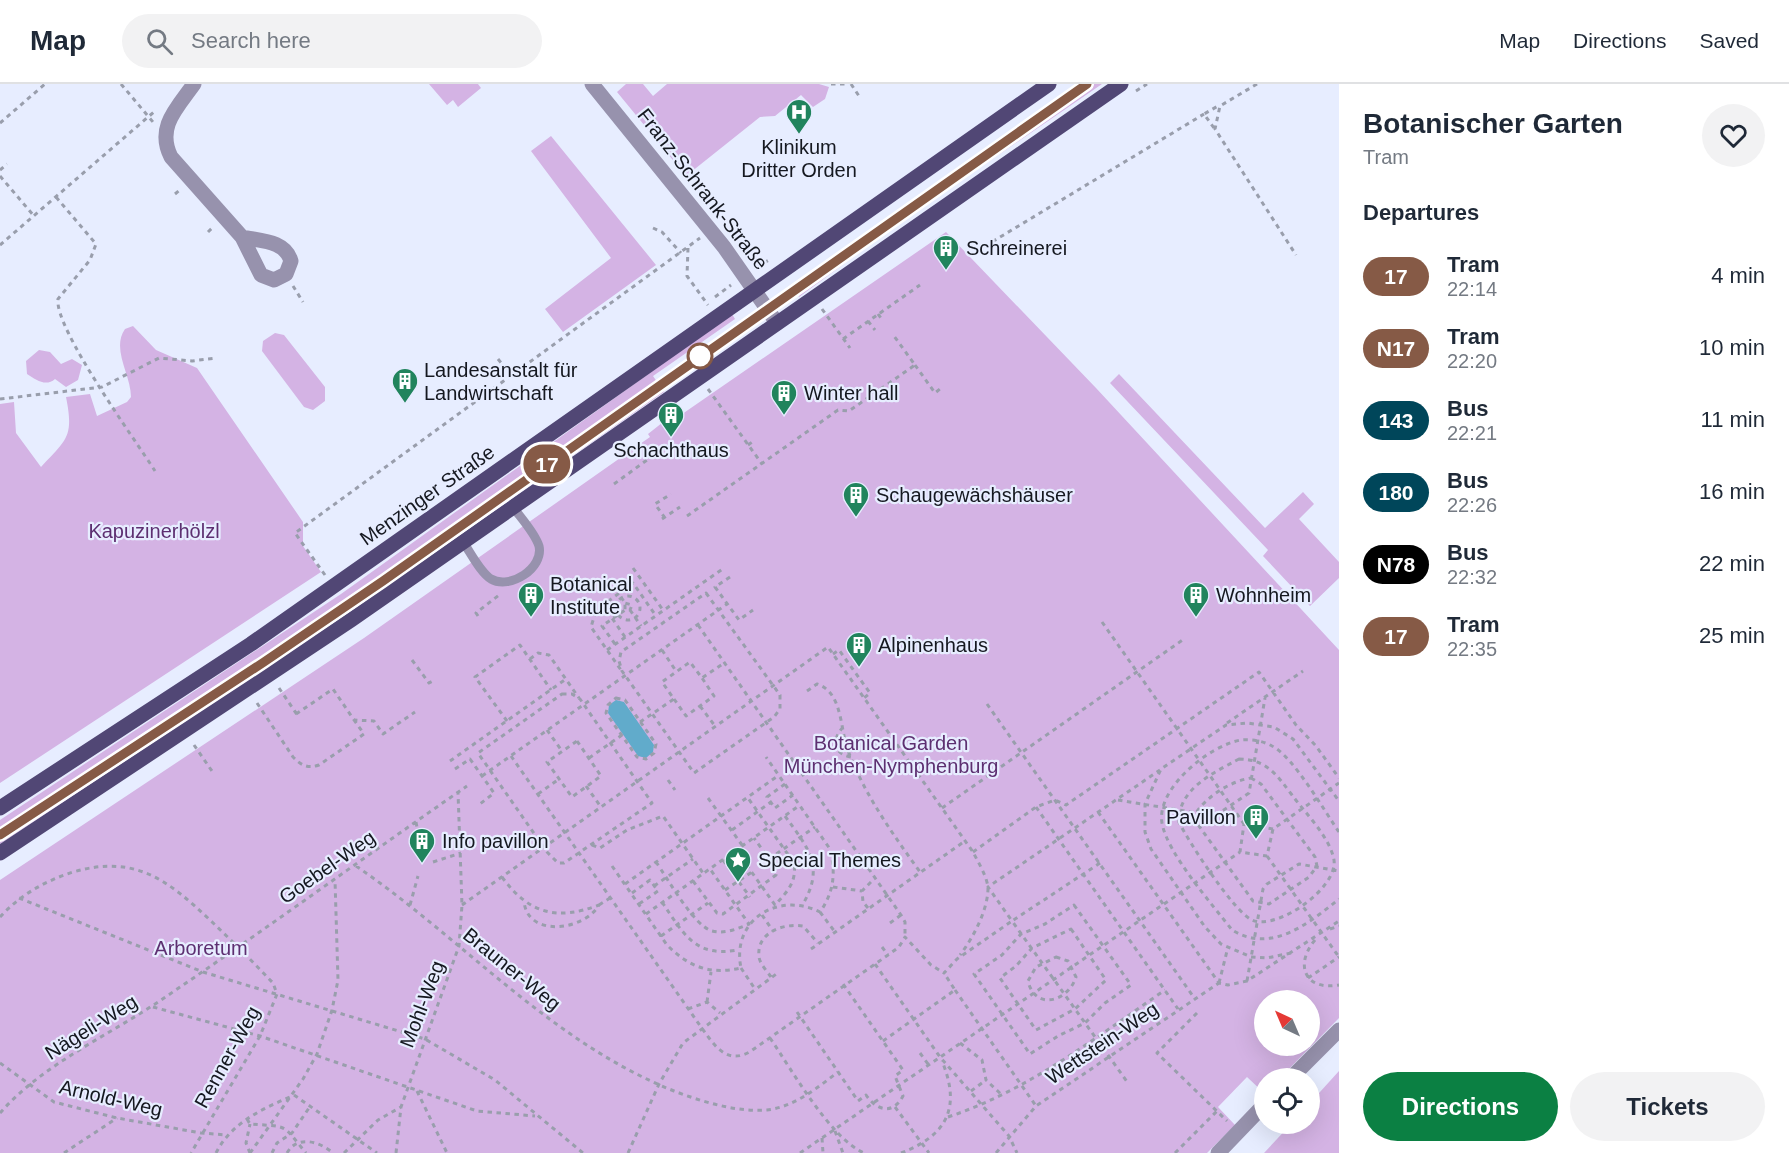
<!DOCTYPE html>
<meta charset="utf-8">
<style>
:root{--surface:#fff;--page:#f2f2f3;--text:#1f2937;--muted:#747a83;--line:#e0e1e3;--accent:#0b8043}
body{margin:0;font-family:Helvetica,sans-serif;background:var(--page);color:var(--text);height:100vh;display:flex;flex-direction:column;font-size:22px;white-space:nowrap}
*{box-sizing:border-box;margin:0}
p{font-size:20px;color:var(--muted)}
.icon{flex:none;width:33px;height:33px;fill:none;stroke:currentColor;stroke-width:2;stroke-linecap:round;stroke-linejoin:round}
.map{position:relative;flex:1;overflow:hidden}
.drawer{display:flex;flex-direction:column;background:var(--surface);width:450px}
.drawer>*{flex:none}
.badge{padding:0 12px;border-radius:20px;font-size:21px;line-height:39px}
.needle{width:39px;rotate:316deg}
.fabs{position:absolute;left:1254px;top:906px;display:grid;gap:12px}
.fabs a{display:grid;place-items:center;width:66px;height:66px;border-radius:50%;background:var(--surface);box-shadow:0 6px 24px #0002;font-size:30px}
.map>.badge{position:absolute;translate:-50% -50%;box-shadow:0 0 0 3px #fff}
h2{padding:0 24px;font-size:22px;line-height:54px}
.round{display:grid;place-items:center;flex:none;width:63px;height:63px;border-radius:32px;background:var(--page)}
.summary{display:flex;align-items:center;justify-content:space-between;height:102px;padding:0 24px}
h1{font-size:28px;font-weight:800;line-height:45px}
.cta{display:flex;gap:12px;margin-top:auto;padding:12px 24px}
.cta a{flex:1;height:69px;border-radius:36px;background:var(--accent);color:#fff;font-size:24px;font-weight:800;line-height:69px;text-align:center}
.cta a+a{background:var(--page);color:var(--text)}
ul{padding:0;list-style:none}
li{display:flex;align-items:center;gap:18px;height:72px;padding:0 24px}
li div{flex:1}
li b{display:block;font-size:22px}
li em{font-style:normal}
li .badge{min-width:66px;font-weight:700;text-align:center}
header{display:flex;align-items:center;gap:36px;box-sizing:border-box;height:84px;padding:0 30px;background:var(--surface);border-bottom:2px solid var(--line)}
header strong{font-size:28px}
nav{display:flex;gap:33px;margin-inline-start:auto;font-size:21px}
.search{width:420px;height:54px;background:var(--page);display:flex;align-items:center;gap:15px;box-sizing:border-box;padding:0 21px;border-radius:33px;color:var(--muted);font-size:22px}
main{display:flex;flex:1;min-height:0}
.map>svg:first-child{display:block}
.green{fill:#d4b3e4;fill-rule:evenodd}
.water{fill:#61abcb}
.lines{fill:none;stroke-linecap:round;stroke-linejoin:round}
.path{stroke:#999eac;stroke-width:3;stroke-dasharray:4.5 4.5;stroke-linecap:butt}
.lane{stroke:#9792ad;stroke-width:9}
.street{stroke:#9792ad;stroke-width:15}
.primary{stroke:#514775;stroke-width:15}
.tram{stroke:#6b6f7b;stroke-width:1.5}
.line-casing{stroke:#fff;stroke-width:14}
.line{stroke:#865a46;stroke-width:9}
.stop-dot{fill:#fff;stroke:#865a46;stroke-width:3}
.labels{text-anchor:middle;stroke-width:4.5;stroke-linejoin:round;paint-order:stroke}
.poi-label{font-size:20px;fill:#151820;stroke:#e7edff;text-anchor:start}
.street-label{font-size:20px;fill:#151820;stroke:#e7edff}
.park-label{font-size:20px;fill:#5d2f71;stroke:#e7edff}
</style>
<header>
<strong>Map</strong>
<div class="search"><svg class="icon" aria-label="search" viewBox="0 0 24 24"><circle cx="10" cy="10" r="6"/><path d="M15 15l6 6"/></svg>Search here</div>
<nav><a>Map</a><a>Directions</a><a>Saved</a></nav>
</header>
<main>
<div class="map">
<svg width="1339" height="1069" viewBox="0 0 1339 1069">
<rect width="100%" height="100%" fill="#e7edff"/>
<path class="green" d="M429 0H478L481 4 458 23 453 16 447 21Z
M626 0H643L653 12 667 0H819L829 3 825 15 813 23 801 11 775 32 760 33 686 92 617 8Z
M1093 0H1102L905 135 799 213 796 208Z
M551 52 656 181 563 248 545 225 611 174 531 67Z
M946 148 1096 304 1339 566V934L1280 994H1264V1009L1247 993 1218 1023 1235 1041 1207 1069H0V796L364 554 650 353 648 350 672 331 675 335ZM1264 916H1310V962H1264Z
M732 230 735 235 653 292 664 308 334 538 0 760V736L341 510Z
M133 242 156 266 197 284 303 438V462L321 488 0 699V320L14 318 16 349 41 383C67 355 74 353 66 313L90 310 97 332 127 318 131 313C131 291 111 265 125 245Z
M275 249 284 251 325 303V317L313 326 304 323 262 267 263 257Z
M39 266 50 268 61 280 72 275 82 281 78 296 66 303 55 295C46 303 36 296 27 290L26 277Z
M1119 290 1265 444 1303 408 1314 420 1299 435 1339 478V494L1310 522 1263 472 1268 466 1110 299Z
M1339 987V1069H1264L1291 1040H1310V1019Z"/>
<path class="water" d="M616 616 624 618 654 661 653 668 646 674 638 672 608 629 609 621Z"/>
<g class="lines">
<path class="path" d="M121 0 153 38
M831 0H845
M851 0 859 12
M1257 0 1220 22 1215 45 1296 171
M1136 7 1147 0
M0 39 45 0
M1214 44 1204 30 1218 22
M0 86 7 80
M0 92 34 132
M175 110 181 105
M56 113 96 160 90 176 58 215C54 244 136 357 155 387
M653 144 662 148 681 169
M208 148 214 142
M0 161 155 27
M688 164 687 192 708 221
M977 167 1204 30
M756 183 769 176
M293 202 303 218
M715 213 731 201
M822 225 850 264
M878 230 883 237
M868 237 875 246
M843 255 920 201
M498 275 511 291
M915 281 935 309 940 305
M708 305 762 380
M818 312 825 308
M0 315 102 303 159 274 192 277 216 274
M748 361 755 356
M614 400 647 376
M687 432 838 326 849 327 915 281 894 252
M665 434 655 420 671 410
M662 435 680 423
M633 484 663 526
M325 491 295 449 700 154
M730 493 715 503 739 536 753 526
M706 509 780 611V625L774 633 694 689 622 587 619 577 621 568Z
M616 524a12 12 0 1 1 24 0a12 12 0 1 1-24 0Z
M621 513 625 519V526H630L632 521 625 519
M604 523 595 530 591 543 621 586
M630 526 641 542
M478 532 476 529 499 511
M1102 538 1244 740
M698 541 901 831 905 838V853
M625 553 603 521 633 499 656 532
M615 560 602 542 625 526
M607 566 724 484
M662 566 676 587
M833 570 839 566 870 609 864 614
M530 575 538 569 549 571 579 614
M412 576 429 599 433 597
M279 604 298 632
M807 607 817 600C842 608 840 642 847 664 864 710 892 749 920 788
M562 610H572L580 615 652 719 564 779H558L547 768 478 669Z
M616 614 625 616 656 660 654 669 646 675 637 673 606 629 608 621Z
M674 615 686 632 714 612 702 594
M257 619 293 673C301 681 307 685 319 681L364 650 354 636
M987 620 1195 915
M700 622 715 642
M296 630 333 605 354 636 374 637 383 650 415 628
M507 637 475 593 520 561 551 606
M640 638 674 615 662 598 690 578 702 594 724 579
M1227 639 1303 587
M843 643C832 656 832 669 851 673
M547 646 562 667
M577 657 601 692 572 713 547 678Z
M194 661 214 690
M511 672 701 943C714 961 727 982 751 967L888 871 899 863 905 853 931 881 944 889 957 875 1012 837 1128 999
M589 674 622 651
M1239 675C1266 675 1277 691 1292 711 1305 729 1330 753 1334 776 1338 804 1277 847 1252 836 1234 828 1188 757 1179 738 1178 705 1213 689 1239 675Z
M450 677 566 595
M455 685 470 675 494 709 480 720
M482 692 727 520
M1251 694 1261 700 1315 773 1317 782 1309 793 1269 820 1253 817 1199 742 1196 729C1207 712 1231 697 1251 694Z
M668 696 675 706
M785 700 767 713 775 724 793 711
M586 702 601 723
M538 710 559 695
M708 714 742 761
M1118 716 1215 732 1249 709 1265 614
M1036 723 1178 925
M942 724 1184 555
M1098 728 1219 899 1228 901 1247 897 1339 837
M785 732C808 764 825 782 803 820
M416 738 421 764
M1273 745 1244 740 1240 768 1267 772 1273 745 1339 699
M732 746 771 718
M1339 748C1325 728 1293 672 1272 662 1263 657 1252 655 1241 656 1210 661 1156 704 1162 739 1167 769 1212 820 1232 846 1271 870 1308 840 1339 815
M592 761 600 764 627 746 663 732 703 789
M736 766 775 821C787 808 797 798 794 779L748 714
M973 768 1036 723 1055 716 1066 721 1259 588 1296 641 1316 662 1339 694
M1267 772 1339 873
M769 775 815 743
M723 776 750 813
M433 778 461 769
M656 778C668 795 694 842 712 847 725 850 737 845 749 840L710 785
M1100 779 1012 837 988 803 1160 686
M356 782C463 855 551 958 674 1007 703 1018 735 1028 767 1026 794 1023 817 1004 838 988
M612 782 667 861C689 883 710 891 741 884 731 836 778 807 820 828 834 808 836 789 830 765L766 673
M502 793C529 830 557 837 599 821 584 847 527 854 524 817
M693 797 717 829 723 830 776 791 774 782 754 754
M625 800 779 691
M654 802 693 775
M833 803 862 807
M725 806 752 788
M632 809 650 796 658 807 639 820
M19 814 203 888 425 955 495 996 583 1069
M662 818C683 849 695 874 737 866
M410 821 418 792
M462 821 828 563 973 768C978 778 987 792 988 804 988 826 973 854 960 871
M599 821 610 814
M1074 821 1131 901 1105 919 1085 939 1058 952 1030 970 974 890 1002 871 1021 850 1045 840Z
M868 824 863 818 862 807 875 794
M820 828 835 848
M646 830 800 721
M762 831 773 847
M0 833C20 811 45 797 73 788 135 770 168 796 211 837 232 857 253 878 273 899L277 910 260 952 191 1069
M890 839 901 831
M1071 845 1106 896 1075 925 1036 946 1000 894 1016 882 1032 864Z
M1330 845 1339 842
M661 852 708 819
M1315 856C1294 881 1305 907 1339 901
M882 863 888 871
M811 865 965 757
M1291 869 1267 874 1251 873 1221 860 1205 843 1151 765 1145 748V720L1161 685 1226 641 1247 639 1274 643 1293 655 1339 717
M1056 873 1068 877 1076 893C1068 918 1035 927 1028 897L1036 883Z
M875 880 940 973 1009 1052 1017 1069
M741 884 755 905
M771 893C767 887 760 880 759 873 756 848 784 839 803 842L818 859
M1308 894 1339 873
M1247 897 1263 805 1267 800 1299 780 1339 787
M1219 899 1228 863
M955 906 1036 1022
M707 918 711 888
M153 923 260 952 477 1027 535 1032
M688 925 707 918 720 929
M797 928 858 1017 866 1011C877 1027 893 1031 903 1012L895 992 903 986 841 897
M1197 929 1157 969 1227 1037
M770 954C792 986 830 1054 864 1069
M883 957 955 906 944 889
M960 959 982 976 986 996 1003 1012
M1280 962 1292 973
M920 969 928 980
M0 979 54 1018 117 1034 201 1049 227 1051
M417 1007 447 1069
M971 1007 986 996
M294 1011 377 1069
M895 1023 929 1069
M0 1029C44 979 110 951 164 914 266 845 366 772 467 702
M948 1033C1029 1006 1095 954 1165 906
M247 1035 250 1040C290 1043 281 1039 306 1069
M835 1047 843 1069
M822 1054 823 1069
M64 1069 117 1034
M216 1069C231 1039 262 1025 292 1012
M250 1069 303 995 317 970 332 926 338 896 335 796
M250 1069 246 1059 250 1040
M272 1069 277 1059 292 1049 309 1024
M287 1069C297 1051 319 1057 333 1069
M344 1069 378 1036 401 1023
M396 1069 401 1023 459 862 462 821 458 708
M628 1069 659 1000 683 959 779 888
M800 1069 1240 768
M901 1069C948 1051 961 1023 942 977
M996 1069 1036 1022 1219 899
M1175 1069 1217 1027"/>
<path class="lane" d="M463 458C471 469 480 488 491 495 510 506 544 484 539 462 535 449 521 434 513 423"/>
<path class="street" d="M194 0C177 24 156 43 171 73L242 153 261 191 274 196 286 190 291 177C285 156 260 157 242 153
M592 0 724 163 777 239
M1291 994 1339 946
M1218 1069 1264 1021"/>
<path class="primary" d="M0 724 251 560 1049 0
M0 769 351 536 1121 0"/>
<path class="tram" d="M0 751 383 497 1087 0"/>
</g>
<g class="lines">
<g class="line-casing">
<path id="line" d="M0 751 264 578 383 497 1087 0"/>
</g>
<use href="#line" class="line"/>
</g>
<defs>
<g id="hospital-pin" transform="scale(1.35)"><path d="M0 17L-7.5 6A9.5 9.5 0 1 1 7.5 6Z" fill="#21845d" stroke="#e7edff"/><path d="M-5-5h3v3.5h4V-5h3V5h-3V1.5h-4V5h-3Z" fill="#fff"/></g>
<g id="building-pin" transform="scale(1.35)"><path d="M0 17L-7.5 6A9.5 9.5 0 1 1 7.5 6Z" fill="#21845d" stroke="#e7edff"/><path d="M-4-6H4V6H1V3H-1V6H-4ZM-2.5-4.3h1.7v1.8h-1.7ZM.8-4.3h1.7v1.8H.8ZM-2.5-1h1.7V.8h-1.7ZM.8-1h1.7V.8H.8Z" fill="#fff"/></g>
<g id="sight-pin" transform="scale(1.35)"><path d="M0 17L-7.5 6A9.5 9.5 0 1 1 7.5 6Z" fill="#21845d" stroke="#e7edff"/><path d="M0-6L1.8-2.2L6-1.7L2.9 1.2L3.7 5.4L0 3.3L-3.7 5.4L-2.9 1.2L-6-1.7L-1.8-2.2Z" fill="#fff"/></g>
</defs>
<g fill-rule="evenodd">
<use href="#hospital-pin" x="799" y="28"/>
<use href="#building-pin" x="946" y="164"/>
<use href="#building-pin" x="405" y="297"/>
<use href="#building-pin" x="784" y="309"/>
<use href="#building-pin" x="671" y="331"/>
<use href="#building-pin" x="856" y="411"/>
<use href="#building-pin" x="531" y="511"/>
<use href="#building-pin" x="1196" y="511"/>
<use href="#building-pin" x="859" y="561"/>
<use href="#building-pin" x="1256" y="733"/>
<use href="#building-pin" x="422" y="757"/>
<use href="#sight-pin" x="738" y="776"/>
</g>
<circle class="stop-dot" cx="700" cy="272" r="12"/>
<g class="labels">
<g class="poi-label">
<text x="799" y="70" text-anchor="middle">Klinikum<tspan x="799" dy="23">Dritter Orden</tspan></text>
<text x="966" y="171">Schreinerei</text>
<text x="424" y="293">Landesanstalt für<tspan x="424" dy="23">Landwirtschaft</tspan></text>
<text x="804" y="316">Winter hall</text>
<text x="671" y="373" text-anchor="middle">Schachthaus</text>
<text x="876" y="418">Schaugewächshäuser</text>
<text x="550" y="507">Botanical<tspan x="550" dy="23">Institute</tspan></text>
<text x="1216" y="518">Wohnheim</text>
<text x="878" y="568">Alpinenhaus</text>
<text x="1236" y="740" text-anchor="end">Pavillon</text>
<text x="442" y="764">Info pavillon</text>
<text x="758" y="783">Special Themes</text>
</g>
<g class="street-label">
<text transform="translate(703 105) rotate(52)" y="7">Franz-Schrank-Straße</text>
<text transform="translate(427 411) rotate(-35)" y="7">Menzinger Straße</text>
<text transform="translate(327 783) rotate(-35)" y="7">Goebel-Weg</text>
<text transform="translate(512 885) rotate(39)" y="7">Brauner-Weg</text>
<text transform="translate(422 920) rotate(-69)" y="7">Mohl-Weg</text>
<text transform="translate(91 943) rotate(-32)" y="7">Nägeli-Weg</text>
<text transform="translate(1102 959) rotate(-34)" y="7">Wettstein-Weg</text>
<text transform="translate(227 973) rotate(-61)" y="7">Renner-Weg</text>
<text transform="translate(111 1014) rotate(13)" y="7">Arnold-Weg</text>
</g>
<g class="park-label">
<text x="154" y="454">Kapuzinerhölzl</text>
<text x="891" y="666">Botanical Garden<tspan x="891" dy="23">München-Nymphenburg</tspan></text>
<text x="201" y="871">Arboretum</text>
</g>
</g>
</svg>
<div class="fabs">
<a><svg class="needle" viewBox="-14 -14 28 28"><path d="M0-13l5 13h-10z" fill="#e53935"/><path d="M0 13l5-13h-10z" fill="#747a83"/></svg></a>
<a><svg class="icon" aria-label="locate" viewBox="0 0 24 24"><circle cx="12" cy="12" r="6"/><path d="M12 2v4M12 18v4M2 12h4M18 12h4"/></svg></a>
</div>
<b class="badge" style="left:547px;top:380px;background:#865a46;color:#fff">17</b>
</div>
<section class="drawer">
<div class="summary"><div><h1>Botanischer Garten</h1><p>Tram</p></div><a class="round"><svg class="icon" aria-label="heart" viewBox="0 0 24 24"><path d="M12 20l-8-8c-3-5 5-10 8-4 3-6 11-1 8 4z"/></svg></a></div>
<h2>Departures</h2>
<ul>
<li><span class="badge" style="background:#865a46;color:#fff">17</span><div><b>Tram</b><p>22:14</p></div><em>4 min</em></li>
<li><span class="badge" style="background:#865a46;color:#fff">N17</span><div><b>Tram</b><p>22:20</p></div><em>10 min</em></li>
<li><span class="badge" style="background:#00465a;color:#fff">143</span><div><b>Bus</b><p>22:21</p></div><em>11 min</em></li>
<li><span class="badge" style="background:#00465a;color:#fff">180</span><div><b>Bus</b><p>22:26</p></div><em>16 min</em></li>
<li><span class="badge" style="background:#000;color:#fff">N78</span><div><b>Bus</b><p>22:32</p></div><em>22 min</em></li>
<li><span class="badge" style="background:#865a46;color:#fff">17</span><div><b>Tram</b><p>22:35</p></div><em>25 min</em></li>
</ul>
<div class="cta"><a>Directions</a><a>Tickets</a></div>
</section>
</main>
